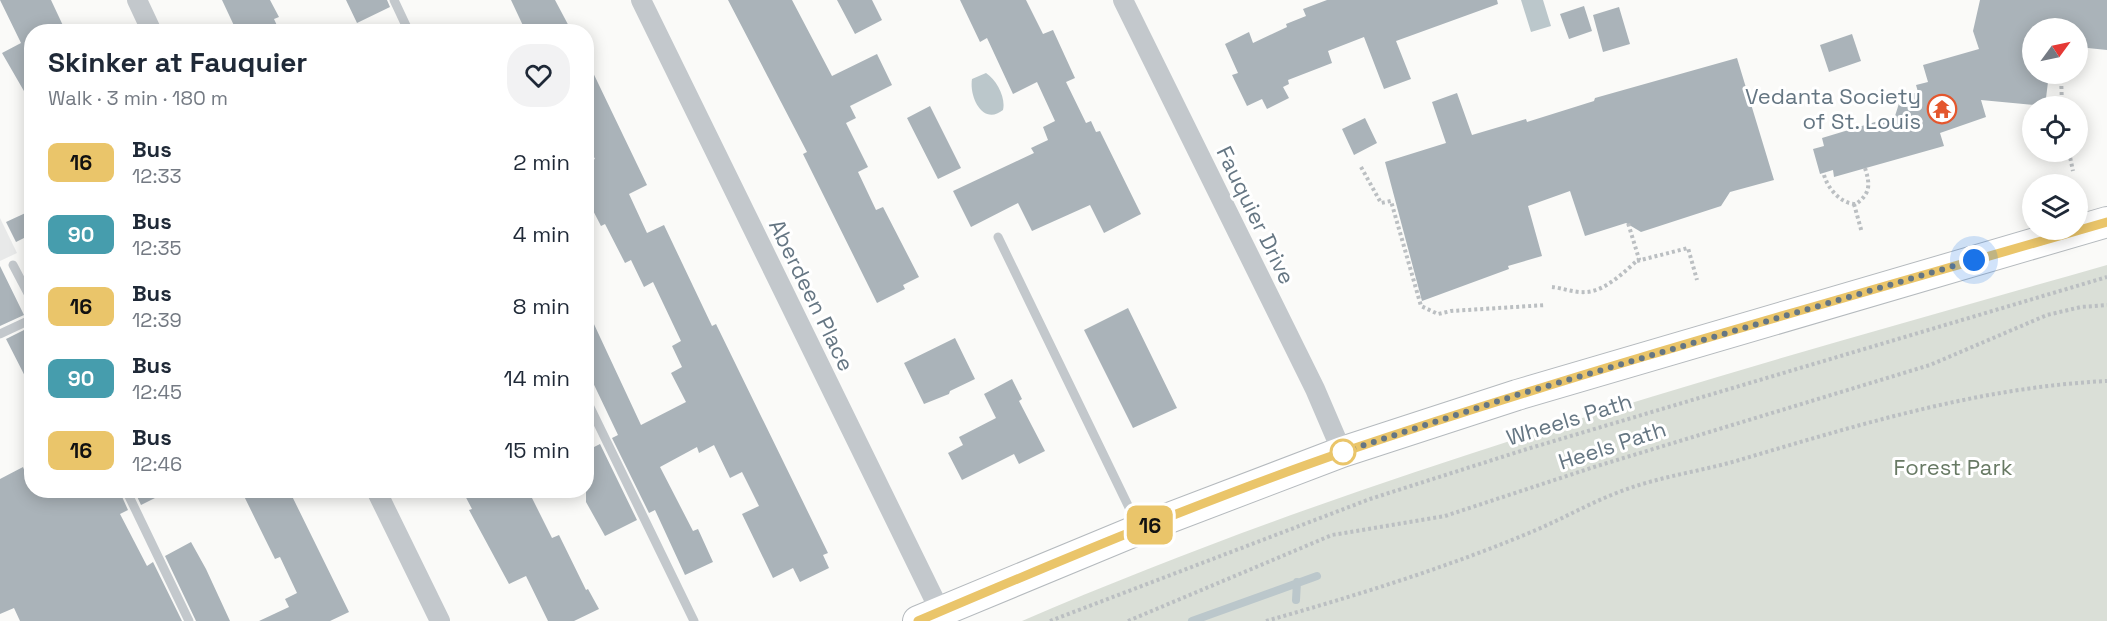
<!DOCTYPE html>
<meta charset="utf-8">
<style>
:root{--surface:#fff;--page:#f2f2f3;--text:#1f2937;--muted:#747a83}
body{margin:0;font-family:"Space Grotesk",sans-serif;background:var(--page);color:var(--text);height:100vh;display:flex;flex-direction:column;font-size:22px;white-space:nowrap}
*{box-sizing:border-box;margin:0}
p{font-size:20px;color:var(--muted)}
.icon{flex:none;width:33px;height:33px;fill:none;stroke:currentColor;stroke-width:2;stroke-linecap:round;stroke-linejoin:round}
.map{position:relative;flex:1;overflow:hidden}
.side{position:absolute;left:24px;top:24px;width:570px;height:474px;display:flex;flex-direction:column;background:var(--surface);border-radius:24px;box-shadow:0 3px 15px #0003}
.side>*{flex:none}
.badge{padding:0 12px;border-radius:9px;font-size:21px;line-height:39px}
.needle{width:39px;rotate:57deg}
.controls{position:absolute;left:2022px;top:18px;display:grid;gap:12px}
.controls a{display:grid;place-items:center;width:66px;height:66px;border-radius:50%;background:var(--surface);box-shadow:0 3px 15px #0003;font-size:30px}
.you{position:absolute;width:30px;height:30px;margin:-15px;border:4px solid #fff;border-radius:50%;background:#1a73e8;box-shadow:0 0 0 9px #1a73e833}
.map>.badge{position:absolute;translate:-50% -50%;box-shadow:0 0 0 3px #fff}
.round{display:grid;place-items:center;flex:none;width:63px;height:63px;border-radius:24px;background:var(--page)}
.headline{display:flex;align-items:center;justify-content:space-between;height:102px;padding:0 24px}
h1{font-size:28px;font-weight:700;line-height:45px}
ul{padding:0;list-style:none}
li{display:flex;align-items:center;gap:18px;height:72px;padding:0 24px}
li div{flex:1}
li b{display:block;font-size:22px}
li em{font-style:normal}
li .badge{min-width:66px;font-weight:700;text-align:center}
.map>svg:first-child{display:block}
.built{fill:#e8e9e9}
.green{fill:#dadfd7}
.water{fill:#bbc7cb}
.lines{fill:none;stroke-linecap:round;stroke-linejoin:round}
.stream{stroke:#bbc7cb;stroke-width:8}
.building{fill:#aab3b9}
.primary-casing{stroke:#b5babe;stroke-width:32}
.path{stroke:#bbbfc2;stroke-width:4;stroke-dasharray:3 3;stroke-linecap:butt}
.lane{stroke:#c3c8cc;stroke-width:9}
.street{stroke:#c3c8cc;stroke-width:20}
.primary{stroke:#fff;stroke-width:30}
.line-casing{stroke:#fff;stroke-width:14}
.line{stroke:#eac56a;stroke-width:9}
.walk{stroke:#657683;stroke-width:6;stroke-dasharray:0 10.8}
.stop-dot{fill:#fff;stroke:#eac56a;stroke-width:3}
.labels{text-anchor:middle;stroke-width:6;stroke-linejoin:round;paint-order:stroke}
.poi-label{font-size:22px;fill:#657683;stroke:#fff;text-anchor:end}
.street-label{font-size:22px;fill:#657683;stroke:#fff}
.park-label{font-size:22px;fill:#687a64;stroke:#fff}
</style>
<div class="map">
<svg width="2107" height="621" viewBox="0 0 2107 621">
<rect width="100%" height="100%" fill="#fafaf8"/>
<path class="built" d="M0 218 17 253 0 261Z"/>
<path class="green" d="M2107 265V621H1022C1372 470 1741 369 2107 265Z"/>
<path class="water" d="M1521 0H1543L1551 26 1531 32Z
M986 73C997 80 1006 98 1003 110 983 126 969 97 972 79Z"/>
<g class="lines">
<path class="stream" d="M1296 600 1297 582
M1192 621 1317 576"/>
</g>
<path class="building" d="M0 0H51L66 32H32V105L2 53 21 43Z
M222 0H270L279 17 274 19 280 32H237Z
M346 0H387L390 7 357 23Z
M511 0H555L572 32H526Z
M728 0H792L832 76 877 54 892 85 850 106 856 118 846 123 868 167 858 172 876 210 883 207 919 277 903 285 905 289 877 303 803 154 807 152Z
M837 0H872L882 20 855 34Z
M960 0H1026L1043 34 1053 30 1075 78 1066 82 1086 123 1091 121 1096 132 1100 131 1141 214 1104 233 1090 205 1032 231 1018 203 971 227 953 191 1034 153 1031 148 1048 140 1043 127 1055 121 1037 82 1013 94 987 38 980 42Z
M1327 0H1497L1498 4 1396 41 1411 79 1384 89 1364 37 1328 51 1332 63 1288 80 1289 84 1283 87 1289 98 1267 109 1262 99 1247 106 1232 75 1238 73 1225 44 1249 32 1253 43 1287 27 1286 24 1306 16 1303 9Z
M1980 0H2107V50L2078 47V28H2032V74H2049L2045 106 1981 100 1986 117 1940 133 1944 146 1834 177 1833 170 1820 174 1813 149 1824 146 1822 138 1895 116 1901 97 1918 92 1916 85 1928 82 1923 65 1979 49 1973 31Z
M1584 6 1592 31 1569 39 1560 14Z
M1619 7 1630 44 1603 52 1593 15Z
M1852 34 1861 61 1829 72 1820 45Z
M586 58 647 185 629 194 647 233 664 225 712 326 716 324 828 553 823 555 829 568 800 582 793 568 773 578 742 514 759 506 742 472 730 478 714 445 699 453 697 447 660 467 693 531 698 529 713 562 685 575 655 510 649 513 612 438 618 435 586 368V307L641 425 686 402 671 373 682 367 672 346 681 341 653 282 644 287 631 260 625 263 605 224 601 226 586 197V163L595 159 586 142Z
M1737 58 1774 180 1730 192 1721 206 1641 232 1626 223 1585 236 1570 191 1528 206 1542 256 1508 266 1509 269 1422 301 1385 162 1446 143 1432 102 1457 93 1472 135 1526 119 1527 122 1594 101 1595 98Z
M930 106 961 168 938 179 907 118Z
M1365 118 1377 143 1354 155 1342 129Z
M32 210V234L16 242 6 222Z
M0 266 24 315 0 326Z
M1128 308 1177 408 1133 428 1084 330Z
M30 327 32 329V390L6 339Z
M955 338 975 379 950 391 949 394 924 404 904 363Z
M1012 379 1022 399 1019 401 1045 451 1019 464 1014 454 962 480 948 453 963 445 959 437 996 418 984 394Z
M600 444 637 520 605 536 586 502V451Z
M23 467 32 490H119L128 510 120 514 147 566 153 562 182 621H20L14 608 0 614V479Z
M134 490H171L141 505Z
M241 490H289L349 612 330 621H259L289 607 285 599 297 593 280 557 275 559Z
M462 490H528L552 538 559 535 586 590 588 589 599 609 574 621H548L526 576 509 584 469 510 472 509Z
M191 542 206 569 230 621H196L165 556Z"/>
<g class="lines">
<g class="primary-casing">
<path id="primary" d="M918 621 1140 529 1342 452 1517 395 2107 222"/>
</g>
<path class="path" d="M2061 74 2062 106
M2069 152 2073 171
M1361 167 1381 203 1391 201 1421 306 1438 314 1451 311 1546 305
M1824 175C1828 189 1841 204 1856 204 1871 193 1870 184 1865 168
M1854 204 1862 233
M1637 261 1688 248 1697 280
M1552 287C1562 288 1575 293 1586 292 1606 291 1625 271 1639 259L1628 223
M1050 621 1370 499 1527 449 2107 277
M1128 621 1332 535 1445 516 1594 467 1930 365 2047 315 2081 307 2107 305
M1266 621C1358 595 1449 567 1536 530 1564 518 1590 503 1619 492 1657 477 1697 472 1736 461 1858 425 1980 387 2107 381"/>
<path class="lane" d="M394 0 409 32
M998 237 1138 526
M13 265 32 301
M0 334 32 319
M586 399 694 621
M126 490 189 621"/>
<path class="street" d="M137 0 152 32
M641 0 940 611
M1123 0 1315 389 1342 452
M376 490 440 621"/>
<use href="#primary" class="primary"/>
</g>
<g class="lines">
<g class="line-casing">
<path id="line" d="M918 621C1059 561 1201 501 1346 451 1597 366 1853 296 2107 222"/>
</g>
<use href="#line" class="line"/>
<path class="walk" d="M1343 452 1517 395 1974 260"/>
</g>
<defs>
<g id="temple-ring" transform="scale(1.5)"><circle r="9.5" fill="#fff" stroke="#e4572e" stroke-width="1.5"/><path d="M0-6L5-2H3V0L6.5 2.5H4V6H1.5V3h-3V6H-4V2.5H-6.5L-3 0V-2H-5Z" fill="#e4572e"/></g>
</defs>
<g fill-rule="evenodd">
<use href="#temple-ring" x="1942" y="109"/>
</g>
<circle class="stop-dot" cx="1343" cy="452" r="12"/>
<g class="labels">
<g class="poi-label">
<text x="1921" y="104">Vedanta Society<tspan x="1921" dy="25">of St. Louis</tspan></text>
</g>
<g class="street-label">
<text transform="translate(1256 215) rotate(64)" y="8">Fauquier Drive</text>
<text transform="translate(812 295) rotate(64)" y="8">Aberdeen Place</text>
<text transform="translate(1569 419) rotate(-17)" y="8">Wheels Path</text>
<text transform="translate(1612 445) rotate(-18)" y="8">Heels Path</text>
</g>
<g class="park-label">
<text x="1953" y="475">Forest Park</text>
</g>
</g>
</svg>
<div class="controls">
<a><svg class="needle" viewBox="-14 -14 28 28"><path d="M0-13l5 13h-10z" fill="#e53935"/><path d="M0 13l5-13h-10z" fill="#747a83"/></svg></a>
<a><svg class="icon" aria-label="locate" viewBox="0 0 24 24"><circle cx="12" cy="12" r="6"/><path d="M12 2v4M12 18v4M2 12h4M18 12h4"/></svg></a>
<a><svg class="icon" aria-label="layers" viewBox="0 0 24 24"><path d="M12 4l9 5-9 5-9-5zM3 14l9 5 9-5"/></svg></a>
</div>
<div class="you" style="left:1974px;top:260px"></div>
<b class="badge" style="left:1150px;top:525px;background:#eac56a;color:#111">16</b>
<section class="side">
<div class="headline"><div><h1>Skinker at Fauquier</h1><p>Walk · 3 min · 180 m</p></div><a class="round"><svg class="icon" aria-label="heart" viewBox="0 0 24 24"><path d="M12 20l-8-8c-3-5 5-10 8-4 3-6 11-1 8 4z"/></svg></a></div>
<ul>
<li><span class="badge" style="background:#eac56a;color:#111">16</span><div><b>Bus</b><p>12:33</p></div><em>2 min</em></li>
<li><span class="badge" style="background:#469dad;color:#fff">90</span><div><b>Bus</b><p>12:35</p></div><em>4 min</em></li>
<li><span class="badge" style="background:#eac56a;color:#111">16</span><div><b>Bus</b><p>12:39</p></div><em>8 min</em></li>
<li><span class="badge" style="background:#469dad;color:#fff">90</span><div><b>Bus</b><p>12:45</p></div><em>14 min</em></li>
<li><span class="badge" style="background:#eac56a;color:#111">16</span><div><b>Bus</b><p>12:46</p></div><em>15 min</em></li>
</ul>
</section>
</div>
